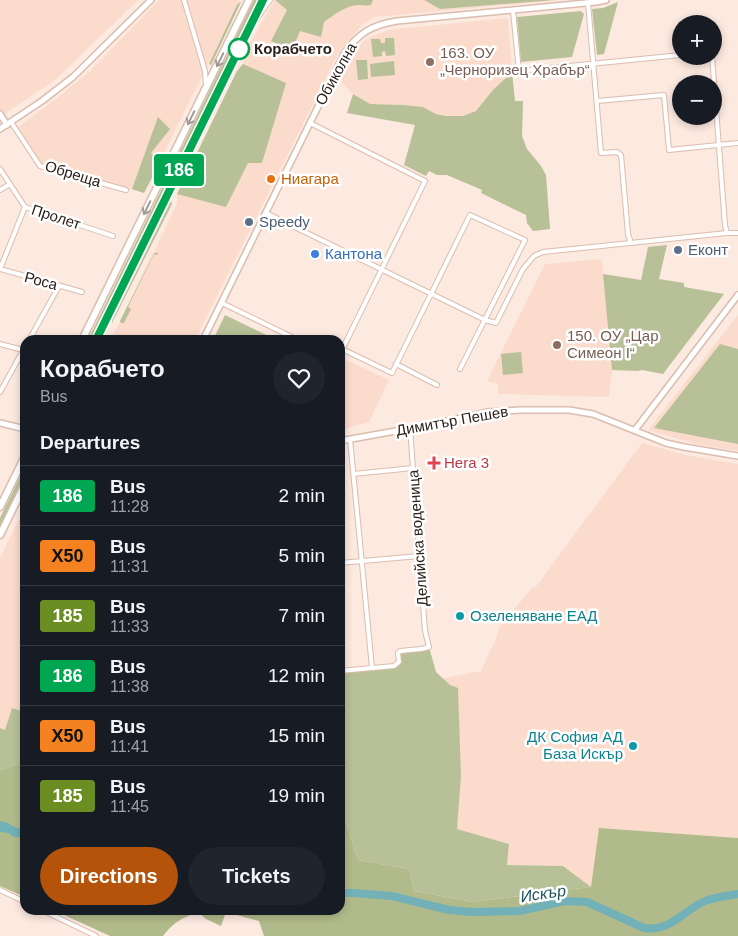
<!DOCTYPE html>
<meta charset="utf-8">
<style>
:root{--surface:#171b24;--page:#20242c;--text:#f1f3f6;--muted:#9ea1a6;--line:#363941;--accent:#b45309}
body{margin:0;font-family:Helvetica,sans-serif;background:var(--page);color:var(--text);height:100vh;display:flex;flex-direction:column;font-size:19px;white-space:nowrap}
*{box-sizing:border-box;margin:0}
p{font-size:16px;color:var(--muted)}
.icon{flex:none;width:28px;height:28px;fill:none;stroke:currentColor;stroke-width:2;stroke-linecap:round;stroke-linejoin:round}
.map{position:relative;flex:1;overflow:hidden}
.drawer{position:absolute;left:20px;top:335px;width:325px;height:580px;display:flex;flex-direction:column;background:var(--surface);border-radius:15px;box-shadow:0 2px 8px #0003}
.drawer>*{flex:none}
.badge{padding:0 10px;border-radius:4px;font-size:18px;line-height:32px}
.tools{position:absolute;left:672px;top:15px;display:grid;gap:10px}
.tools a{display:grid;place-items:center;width:50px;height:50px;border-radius:50%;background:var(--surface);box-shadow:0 2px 8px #0003;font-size:25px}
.map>.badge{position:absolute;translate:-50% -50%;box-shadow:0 0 0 2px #fff}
h2{padding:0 20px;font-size:19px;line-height:45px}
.round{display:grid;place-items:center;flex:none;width:52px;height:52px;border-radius:26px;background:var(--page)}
.head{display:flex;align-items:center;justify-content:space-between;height:85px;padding:0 20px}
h1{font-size:24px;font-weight:600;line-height:38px}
.primary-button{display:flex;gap:10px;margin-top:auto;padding:10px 20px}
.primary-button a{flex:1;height:58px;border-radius:30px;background:var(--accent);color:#fff;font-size:20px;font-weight:600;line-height:58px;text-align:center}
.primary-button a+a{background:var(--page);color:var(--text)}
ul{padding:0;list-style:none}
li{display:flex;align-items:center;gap:15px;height:60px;padding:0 20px;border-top:1px solid var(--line)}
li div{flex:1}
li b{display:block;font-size:19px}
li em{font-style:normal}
li .badge{min-width:55px;font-weight:700;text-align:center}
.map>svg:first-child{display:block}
.built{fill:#fbdbcc}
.green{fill:#b8c097}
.forest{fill:#b1ba8a}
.water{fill:#72b1b8}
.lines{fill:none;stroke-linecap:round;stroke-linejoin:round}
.river{stroke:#72b1b8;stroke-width:8}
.street-casing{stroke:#dbbdae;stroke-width:6}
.secondary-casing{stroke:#dbbdae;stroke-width:8}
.highway-casing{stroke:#dbbdae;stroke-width:9}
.street{stroke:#fff;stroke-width:4}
.secondary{stroke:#fff;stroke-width:5}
.highway{stroke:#fff;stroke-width:6}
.oneway{stroke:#a09b99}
.line-casing{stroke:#fff;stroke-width:11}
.line{stroke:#00a651;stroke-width:8}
.stop-dot{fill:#fff;stroke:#00a651;stroke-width:2.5}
.education-dot{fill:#8d6e63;stroke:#fff;stroke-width:2}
.food-dot{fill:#e8710a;stroke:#fff;stroke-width:2}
.service-dot{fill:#5c6f8a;stroke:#fff;stroke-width:2}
.shop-dot{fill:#3f7fe0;stroke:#fff;stroke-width:2}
.health-dot{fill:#e0444e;stroke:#fff;stroke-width:2}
.culture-dot{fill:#0f9aa8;stroke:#fff;stroke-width:2}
.labels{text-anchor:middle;stroke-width:5;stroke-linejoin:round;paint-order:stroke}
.stop-label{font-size:15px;font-weight:bold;fill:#2c211c;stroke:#fff;text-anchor:start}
.education-label{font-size:15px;fill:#785e54;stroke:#fff;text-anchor:start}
.street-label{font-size:15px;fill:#2c211c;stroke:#fff}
.food-label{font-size:15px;fill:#c56008;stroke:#fff;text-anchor:start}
.service-label{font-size:15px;fill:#4e5e75;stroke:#fff;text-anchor:start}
.shop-label{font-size:15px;fill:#366cbe;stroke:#fff;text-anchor:start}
.health-label{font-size:15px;fill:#be3a42;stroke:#fff;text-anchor:start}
.culture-label{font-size:15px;fill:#0d838f;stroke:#fff;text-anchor:start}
.water-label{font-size:16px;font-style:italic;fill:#1c5459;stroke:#fff}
</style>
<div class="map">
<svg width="738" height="936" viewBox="0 0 738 936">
<rect width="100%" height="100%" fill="#fce9e0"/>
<path class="built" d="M0 0H138L55 80 0 117Z
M159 0H240L144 193 42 164 18 127 57 98 89 72Z
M275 0H559L375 17 363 24 338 54 195 340H111L177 204V194L237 71 243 64 250 43Z
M508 18 512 72 493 90 476 111 463 116H446L436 114 423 107 404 105 370 104 353 94 342 83 341 75 353 52 366 39 388 30Z
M602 259 612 370 609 397 498 394V384L487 381 545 264Z
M738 315V451L696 444 648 430Z
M346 360 389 380 369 422 340 430V366Z
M642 443 685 455 738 464V838L600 828 591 887 563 866 507 865 509 844 457 829 435 680 481 671 492 647 495 642 500 626 533 587 535 588Z
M25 507V712L12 708 5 730 0 728V558Z"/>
<path class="green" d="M254 0H259L92 340H88Z
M275 0H373L371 5C367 6 363 5 359 5 346 5 334 15 324 22L321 37 300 31 292 50 271 41 287 10Z
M424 0H555L440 9Z
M240 2H241L211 65 209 64 237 5Z
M618 2 604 54 597 55 592 9 603 8Z
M581 11 584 14 572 57 521 62 517 17Z
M385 38H394L395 55 386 56 385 51 382 52V56L373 57 371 39H380L381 43H385Z
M356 60H367L368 79 358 80Z
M394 61 395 75 371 77 370 64Z
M243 64 286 83 262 163H248L226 207 177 194 237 71Z
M512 72 515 101H523L522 136 527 149 541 166 546 175 550 229 533 231 527 223 526 215 481 193 482 190 447 175H437L429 171 426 176 404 165 415 125 347 113 353 94 370 104 404 105 423 107 436 114 446 116H463L476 111 493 90Z
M158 117 170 129 151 153 161 161 144 193 132 189Z
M171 201 172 204 112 323V321Z
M667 245 659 279 684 283V287L724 294 663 374 642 370 638 371 612 370 603 274 641 280 648 247Z
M154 253H158L157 255 154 254 128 307 131 309 124 323H121L120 321Z
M225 315 277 340H213Z
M720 344 738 349V444L654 428Z
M521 352 523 373 503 375 501 354Z
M25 467V473L0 527V518Z
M429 647 436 672 450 685 458 688 461 776 457 829 509 844 507 865 563 866 591 887 473 902 414 891 409 869 358 860 340 803V671L394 666 399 662 398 653Z
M12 708 25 712V762L0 770V728L5 730Z"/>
<path class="forest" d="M25 762V897L0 886V770Z
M340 803 358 860 409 869 414 891 473 902 591 887 599 828 738 838V936H264L259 921 226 912 221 926 206 919 198 912C182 918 174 922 163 936H110L53 910H340Z"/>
<path class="water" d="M0 821 8 823 14 827 21 828 25 831V840L19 837H14L8 833 0 832Z"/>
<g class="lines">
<path class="river" d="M340 893H354L392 896 449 910 472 912 520 911 565 901 587 902 644 928C670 932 682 912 703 902 714 897 727 896 738 894
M269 910H279"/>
<g class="street-casing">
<path id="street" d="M184 0 205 71 206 85
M588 3 601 153 617 152 621 155 628 234 631 243
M513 11 519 71 681 55
M255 21 270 0
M712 56 725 225 727 233
M597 101 664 95 669 150 738 143
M11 122 40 166 126 190
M310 123 425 181 340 354
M0 169 25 207 113 236
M0 190 10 184
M266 213 485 320 496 323 523 269 534 256 543 252 727 233H738
M0 269 82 292
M0 269 25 207
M222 303 298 340
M29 340 59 286
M0 344 23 350
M342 349 392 373 470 215 525 240 460 369
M396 364 437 385
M0 392 25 347
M350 439 372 668
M353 474 413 468
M340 563 419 556
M340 671 394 666 399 662 398 653 400 651 421 649 429 647 425 631 410 428
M0 890 25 902
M42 910 96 936"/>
</g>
<g class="secondary-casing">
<path id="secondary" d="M0 114 7 125
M0 129 42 101 73 77 151 0
M203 340 344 54C358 33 372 25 397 21L596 2 606 0
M0 423 25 429
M635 430 738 295
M340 441 429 425 488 412 521 410H569L593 414 666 443 684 447 738 456"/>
</g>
<g class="highway-casing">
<path id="highway" d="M82 340 249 0
M96 340 263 0
M0 507 25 456
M0 535 25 484"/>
</g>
<use href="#street" class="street"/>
<use href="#secondary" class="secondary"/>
<use href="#highway" class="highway"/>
</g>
<defs><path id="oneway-shaft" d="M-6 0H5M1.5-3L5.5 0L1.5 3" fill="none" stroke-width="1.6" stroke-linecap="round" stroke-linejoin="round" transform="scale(1.25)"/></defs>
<g class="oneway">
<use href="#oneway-shaft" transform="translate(220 60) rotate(116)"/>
<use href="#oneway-shaft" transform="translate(191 118) rotate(116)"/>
<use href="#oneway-shaft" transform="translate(147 208) rotate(116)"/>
</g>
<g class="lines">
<g class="line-casing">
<path id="line" d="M96 340 263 0"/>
</g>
<use href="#line" class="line"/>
</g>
<circle class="stop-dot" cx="239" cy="49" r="10"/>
<g class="education-dot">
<circle cx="430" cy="62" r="5"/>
<circle cx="557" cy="345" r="5"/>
</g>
<circle class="food-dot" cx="271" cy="179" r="5"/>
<g class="service-dot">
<circle cx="249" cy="222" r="5"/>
<circle cx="678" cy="250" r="5"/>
</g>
<circle class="shop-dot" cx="315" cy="254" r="5"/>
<path class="health-dot" d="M431.5 455.5h5v5h5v5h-5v5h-5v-5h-5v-5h5z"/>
<g class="culture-dot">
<circle cx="460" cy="616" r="5"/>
<circle cx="633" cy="746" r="5"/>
</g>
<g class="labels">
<g class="stop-label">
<text x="254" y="54">Корабчето</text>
</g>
<g class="education-label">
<text x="440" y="58">163. ОУ<tspan x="440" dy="17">„Черноризец Храбър“</tspan></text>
<text x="567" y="341">150. ОУ „Цар<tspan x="567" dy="17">Симеон I“</tspan></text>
</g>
<g class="street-label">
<text transform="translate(336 74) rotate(-61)" y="5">Обиколна</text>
<text transform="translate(73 174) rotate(17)" y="5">Обреща</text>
<text transform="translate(56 217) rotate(18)" y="5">Пролет</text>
<text transform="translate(41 281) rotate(15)" y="5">Роса</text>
<text transform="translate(452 421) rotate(-10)" y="5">Димитър Пешев</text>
<text transform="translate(418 538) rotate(-94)" y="5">Делийска воденица</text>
</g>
<g class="food-label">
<text x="281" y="184">Ниагара</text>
</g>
<g class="service-label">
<text x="259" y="227">Speedy</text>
<text x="688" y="255">Еконт</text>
</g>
<g class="shop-label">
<text x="325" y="259">Кантона</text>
</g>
<g class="health-label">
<text x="444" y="468">Hera 3</text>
</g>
<g class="culture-label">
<text x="470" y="621">Озеленяване ЕАД</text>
<text x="623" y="742" text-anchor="end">ДК София АД<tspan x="623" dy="17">База Искър</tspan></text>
</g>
<g class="water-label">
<text transform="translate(543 893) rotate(-8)" y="6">Искър</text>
</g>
</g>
</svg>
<div class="tools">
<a>+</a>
<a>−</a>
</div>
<b class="badge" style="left:179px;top:170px;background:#00a651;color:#fff">186</b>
<section class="drawer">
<div class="head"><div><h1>Корабчето</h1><p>Bus</p></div><a class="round"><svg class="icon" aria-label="heart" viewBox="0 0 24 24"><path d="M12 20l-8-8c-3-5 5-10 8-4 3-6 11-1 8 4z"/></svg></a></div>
<h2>Departures</h2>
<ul>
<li><span class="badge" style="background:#00a651;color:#fff">186</span><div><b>Bus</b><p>11:28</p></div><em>2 min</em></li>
<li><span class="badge" style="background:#f58220;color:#111">Х50</span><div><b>Bus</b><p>11:31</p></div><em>5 min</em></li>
<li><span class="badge" style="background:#6b8e23;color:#fff">185</span><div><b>Bus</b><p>11:33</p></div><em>7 min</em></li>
<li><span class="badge" style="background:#00a651;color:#fff">186</span><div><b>Bus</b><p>11:38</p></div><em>12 min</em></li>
<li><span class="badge" style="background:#f58220;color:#111">Х50</span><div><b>Bus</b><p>11:41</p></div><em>15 min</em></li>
<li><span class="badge" style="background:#6b8e23;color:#fff">185</span><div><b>Bus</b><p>11:45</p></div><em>19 min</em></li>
</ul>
<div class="primary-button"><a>Directions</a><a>Tickets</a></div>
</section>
</div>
